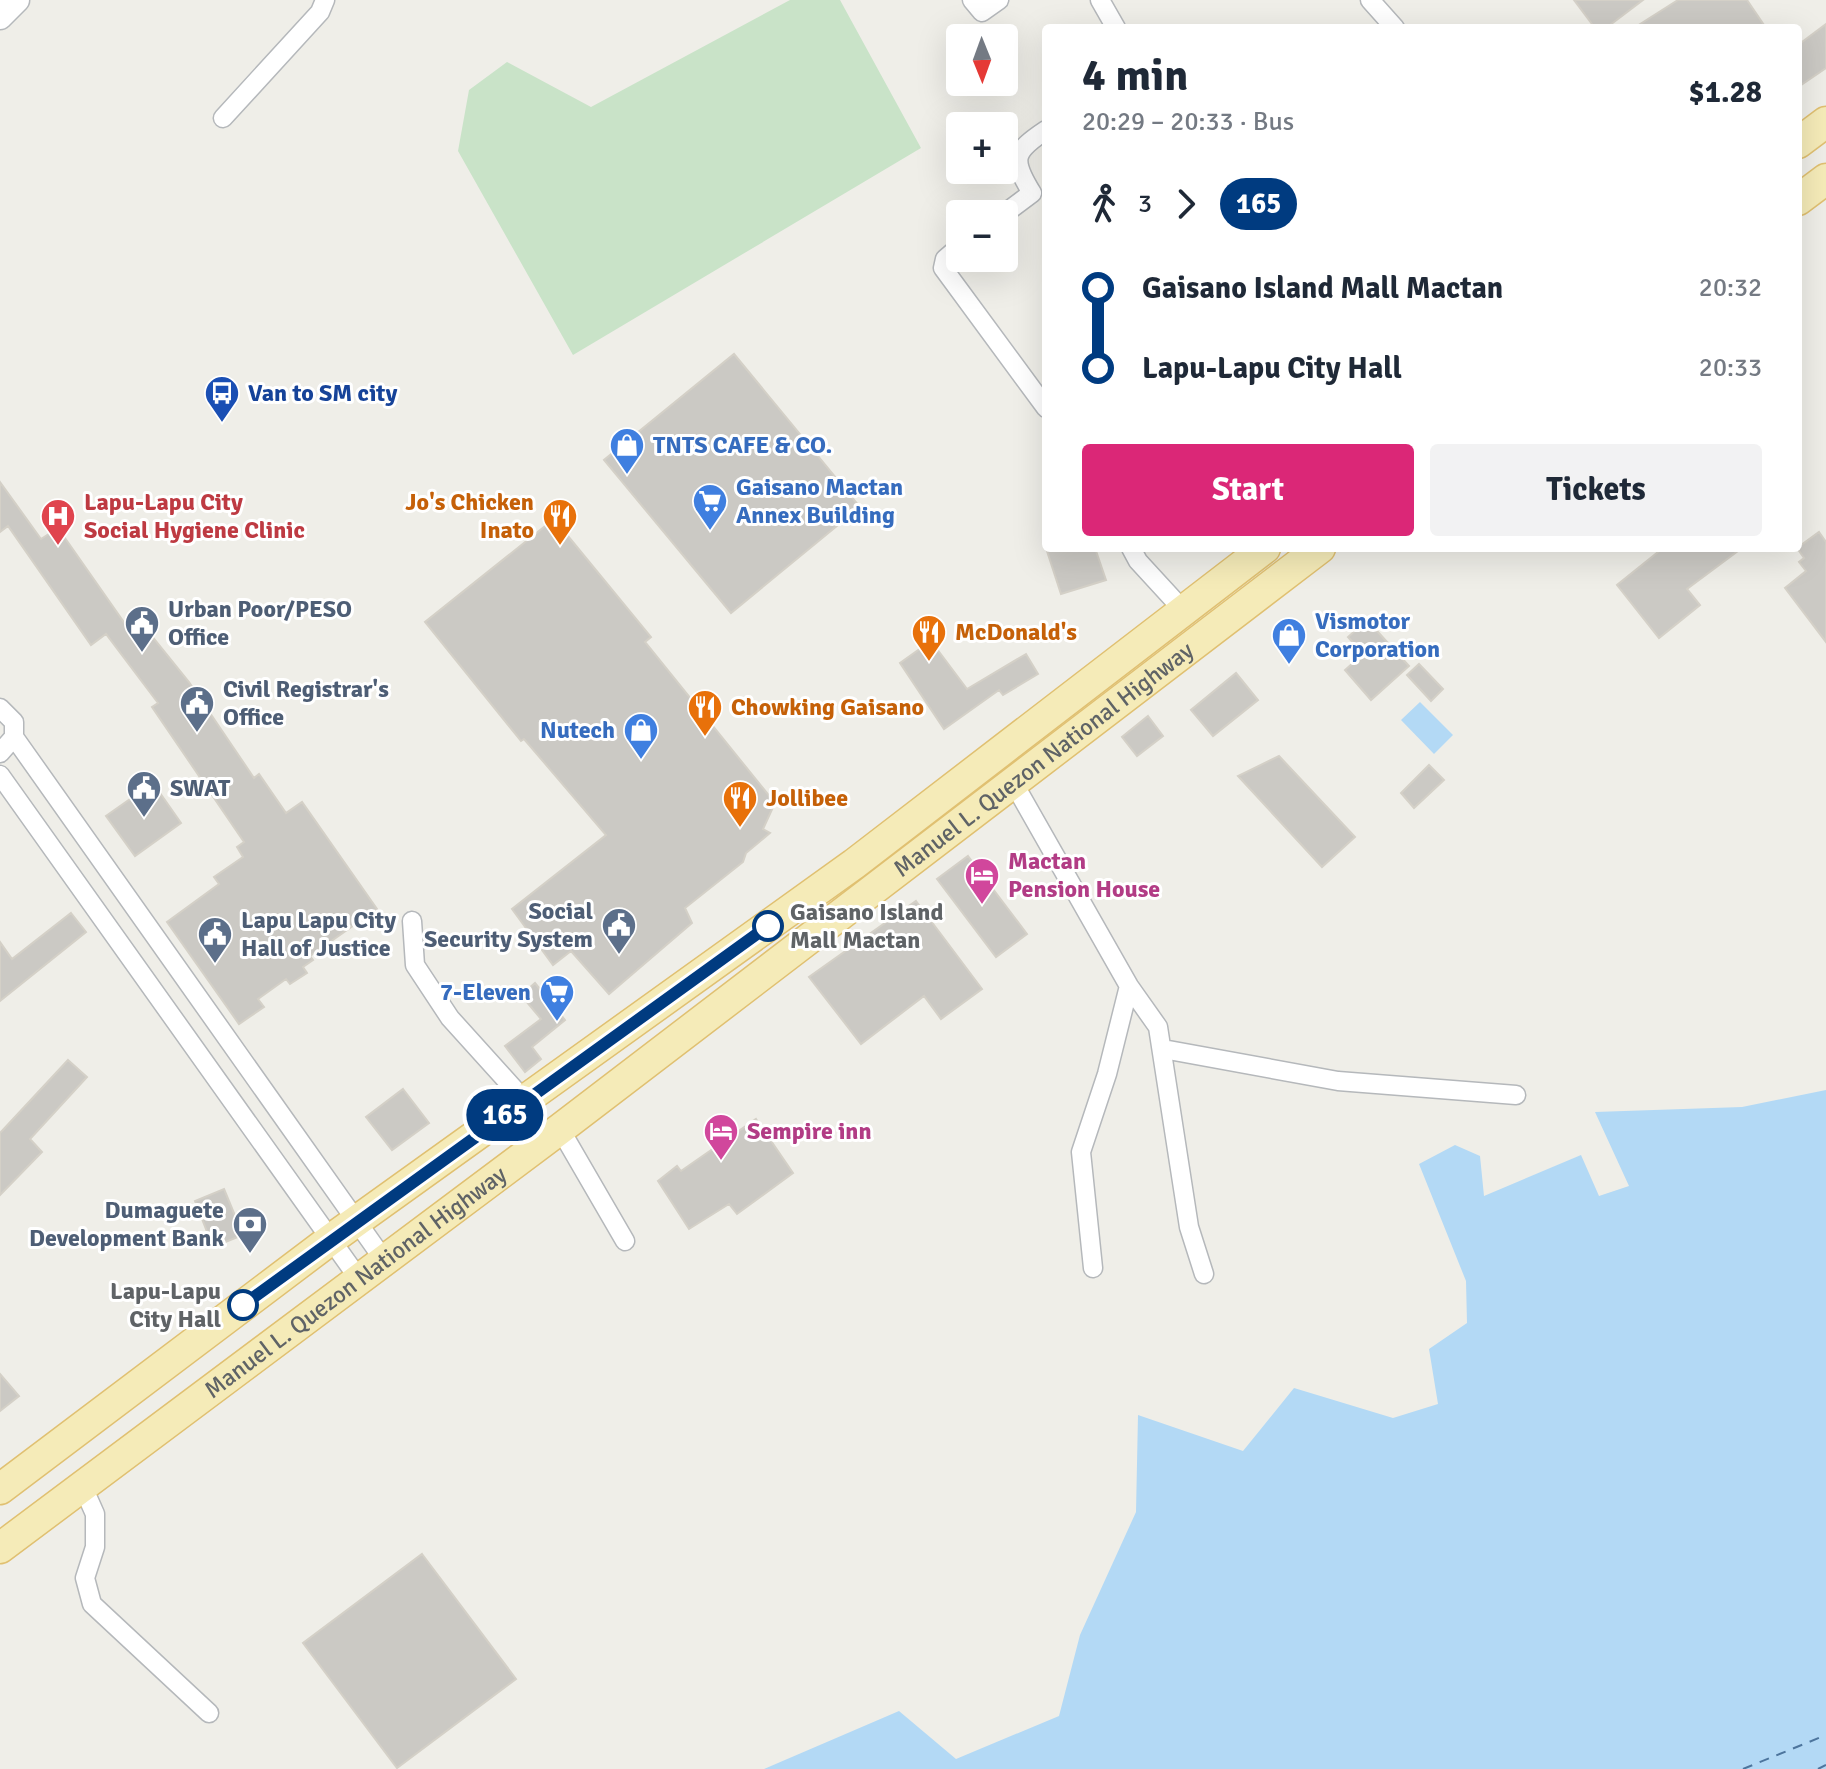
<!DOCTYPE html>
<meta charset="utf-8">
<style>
:root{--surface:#fff;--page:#f2f2f3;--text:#1f2937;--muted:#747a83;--accent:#db2777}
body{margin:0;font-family:Signika,sans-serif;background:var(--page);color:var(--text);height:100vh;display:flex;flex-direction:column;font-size:30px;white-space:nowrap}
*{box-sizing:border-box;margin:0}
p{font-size:26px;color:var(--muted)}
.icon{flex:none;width:44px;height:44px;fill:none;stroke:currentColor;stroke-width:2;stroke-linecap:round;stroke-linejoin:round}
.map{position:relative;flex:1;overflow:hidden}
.side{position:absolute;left:1042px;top:24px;width:760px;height:528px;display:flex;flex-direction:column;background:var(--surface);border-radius:8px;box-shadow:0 8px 32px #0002}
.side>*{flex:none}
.badge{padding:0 16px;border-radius:26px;font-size:28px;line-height:52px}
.needle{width:52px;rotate:179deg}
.tools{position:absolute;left:946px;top:24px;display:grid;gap:16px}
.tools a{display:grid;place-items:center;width:72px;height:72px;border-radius:8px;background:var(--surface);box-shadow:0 8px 32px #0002;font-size:40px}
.map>.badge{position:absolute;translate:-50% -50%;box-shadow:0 0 0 4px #fff}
.legs{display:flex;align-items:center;gap:12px;height:88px;padding:0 40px;font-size:26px}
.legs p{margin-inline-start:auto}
.summary{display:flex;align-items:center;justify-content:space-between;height:136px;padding:0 40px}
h1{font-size:44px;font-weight:700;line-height:60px}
.button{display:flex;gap:16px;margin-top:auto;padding:16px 40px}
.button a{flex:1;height:92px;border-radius:8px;background:var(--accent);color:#fff;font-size:32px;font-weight:700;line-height:92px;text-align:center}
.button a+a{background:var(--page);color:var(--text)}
ul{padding:0 40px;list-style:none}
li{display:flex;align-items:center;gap:28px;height:80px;font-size:30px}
li i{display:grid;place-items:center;width:12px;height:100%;margin:0 10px;background:currentColor}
li i::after{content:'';width:20px;height:20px;margin:-10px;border:6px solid;border-radius:50%;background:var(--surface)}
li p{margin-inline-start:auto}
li:first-child i{background:linear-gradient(#0000 50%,currentColor 0)}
li:last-child i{background:linear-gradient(currentColor 50%,#0000 0)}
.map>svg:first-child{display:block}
.green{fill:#c9e3c8}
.water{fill:#b3d9f5}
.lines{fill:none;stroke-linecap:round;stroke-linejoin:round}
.ferry{stroke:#4d759d;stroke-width:2;stroke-dasharray:10 8;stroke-linecap:butt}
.building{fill:#cbc9c4;stroke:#d4d0c7;stroke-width:2}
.minor-casing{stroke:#b5b8bb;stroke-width:21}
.tertiary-casing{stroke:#b5b8bb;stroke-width:27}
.primary-casing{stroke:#e0c071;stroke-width:33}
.minor{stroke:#fff;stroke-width:18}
.tertiary{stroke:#fff;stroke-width:24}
.primary{stroke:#f5ebb8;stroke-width:30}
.line-1-casing{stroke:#fff;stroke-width:18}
.line-1{stroke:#003b80;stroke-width:12}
.stop-1-dot{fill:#fff;stroke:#003b80;stroke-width:4}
.labels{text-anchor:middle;stroke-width:6;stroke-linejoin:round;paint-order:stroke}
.transit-label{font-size:24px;font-weight:bold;fill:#164399;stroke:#fff;text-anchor:start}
.shop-label{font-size:24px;font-weight:bold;fill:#366cbe;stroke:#fff;text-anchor:start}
.health-label{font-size:24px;font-weight:bold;fill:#be3a42;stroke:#fff;text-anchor:start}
.food-label{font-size:24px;font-weight:bold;fill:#c56008;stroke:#fff;text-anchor:start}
.service-label{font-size:24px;font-weight:bold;fill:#4e5e75;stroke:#fff;text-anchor:start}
.street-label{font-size:24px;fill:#5f6366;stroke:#fff}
.hotel-label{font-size:24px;font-weight:bold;fill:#b23c85;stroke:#fff;text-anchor:start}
.stop-label{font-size:24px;font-weight:bold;fill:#5f6366;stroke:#fff;text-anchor:start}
</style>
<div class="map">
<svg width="1826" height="1769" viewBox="0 0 1826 1769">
<rect width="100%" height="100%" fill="#efeee8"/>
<path class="green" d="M790 0H840L921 148 573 355 458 151 469 90 507 62 591 107Z"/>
<path class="water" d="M1420 702 1453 735 1434 754 1401 720Z
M1826 1090V1769H764L899 1711 956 1759 1059 1716 1080 1635 1136 1512 1138 1415 1243 1451 1294 1388 1393 1418 1438 1404 1429 1349 1467 1323 1466 1281 1419 1164 1455 1145 1480 1156 1484 1196 1581 1155 1599 1196 1629 1186 1595 1112 1742 1107Z"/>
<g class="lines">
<path class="ferry" d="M1743 1769 1826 1735
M1818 1769 1826 1765"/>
</g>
<path class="building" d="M1574 0H1643L1606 28H1595Z
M1678 0H1747L1766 28H1634Z
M1826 24V68L1798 87V45Z
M734 354 860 507 731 613 604 460Z
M0 482 41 539 58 528 128 628 139 620 189 682 254 778 259 774 286 813 302 802 377 909 310 956 313 960 303 967 307 973 290 984 286 979 258 999 264 1007 239 1024 167 922 219 884 214 877 243 857 237 847 244 842 152 707 158 703 106 634 91 645 8 526 0 532Z
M554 519 651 637 645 642 775 803 763 829 770 833 746 853 743 862 685 908 692 923 609 994 571 951 553 965 512 909 606 835 524 739 521 741 425 622Z
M1819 532 1826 542V642L1785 588 1806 571 1799 562 1804 558 1797 548Z
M1046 548H1095L1106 580 1061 594Z
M1663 548H1742L1687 589 1700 605 1659 638 1617 585Z
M1367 620 1409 666 1371 700 1345 670 1363 654 1348 637Z
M931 641 967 689 1026 654 1038 674 1003 695 999 690 944 729 900 663Z
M1419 664 1443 689 1431 701 1407 675Z
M1236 673 1258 700 1213 736 1191 710Z
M1148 716 1163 736 1137 756 1122 737Z
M1279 756 1355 837 1322 867 1238 776Z
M1429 765 1444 780 1414 808 1401 793Z
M153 783 181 823 135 856 106 816Z
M968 856 1027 934 996 957 937 879Z
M916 901 982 989 941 1019 924 996 861 1044 809 977Z
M71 913 86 932 0 1001V942L12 959Z
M535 983 565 1020 532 1047 541 1059 525 1072 505 1046 541 1019 521 995Z
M68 1060 87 1077 30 1139 42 1152 0 1195V1133Z
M403 1089 429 1123 392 1150 366 1117Z
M756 1119 793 1173 737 1214 729 1204 689 1229 658 1181 677 1166 681 1171Z
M224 1189 243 1235 213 1247 195 1201Z
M0 1374 19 1396 0 1411Z
M422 1554 516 1679 397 1768 303 1643Z"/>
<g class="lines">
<g class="minor-casing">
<path id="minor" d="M972 0 982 12 999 0
M1100 0 1116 28
M1370 0 1395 28
M223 118 320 12 325 0
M1004 214 1032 193C1011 159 1013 152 1046 130
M960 246 945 259 943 268 1046 408
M1131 548 1138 561 1183 610
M0 708 14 722V737L0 753
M14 737 384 1260
M0 775 359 1279
M1013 782 1129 986 1158 1027 1189 1227 1204 1274
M412 921 415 965 450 1018 525 1101
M1163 1049 1338 1081 1516 1095
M560 1129 625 1241
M1093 1268 1081 1152 1107 1074 1129 986
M83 1487 95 1514V1547L85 1578 92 1604 209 1713"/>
</g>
<g class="tertiary-casing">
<path id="tertiary" d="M0 17 17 0"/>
</g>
<g class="primary-casing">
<g id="primary">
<path d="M1798 143 1826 122"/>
<path d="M1798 200 1826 179"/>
<path d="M0 1489 330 1240 854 864 1265 548"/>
<path id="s1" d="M0 1548 560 1129 1320 548"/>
</g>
</g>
<use href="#minor" class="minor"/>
<use href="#tertiary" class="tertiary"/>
<use href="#primary" class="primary"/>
</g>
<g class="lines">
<g class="line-1-casing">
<path id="line-1" d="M243 1305 768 926"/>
</g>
<use href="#line-1" class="line-1"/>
</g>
<defs>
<g id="bus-pin" transform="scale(1.8)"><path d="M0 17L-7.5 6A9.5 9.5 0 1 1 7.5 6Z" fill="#1a4fb4" stroke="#fff"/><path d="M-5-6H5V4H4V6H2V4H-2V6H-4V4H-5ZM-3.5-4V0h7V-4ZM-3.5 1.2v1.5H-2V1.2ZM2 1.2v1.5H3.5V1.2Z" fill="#fff"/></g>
<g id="shop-pin" transform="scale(1.8)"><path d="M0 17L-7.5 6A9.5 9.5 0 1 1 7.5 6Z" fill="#3f7fe0" stroke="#fff"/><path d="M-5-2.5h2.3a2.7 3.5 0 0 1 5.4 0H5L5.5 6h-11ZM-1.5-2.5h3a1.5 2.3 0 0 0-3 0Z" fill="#fff"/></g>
<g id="supermarket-pin" transform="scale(1.8)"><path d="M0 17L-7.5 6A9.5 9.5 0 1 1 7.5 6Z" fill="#3f7fe0" stroke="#fff"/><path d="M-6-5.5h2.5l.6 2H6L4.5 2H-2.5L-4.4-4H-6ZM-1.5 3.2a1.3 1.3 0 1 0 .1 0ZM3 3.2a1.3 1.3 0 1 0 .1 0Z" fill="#fff"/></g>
<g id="hospital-pin" transform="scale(1.8)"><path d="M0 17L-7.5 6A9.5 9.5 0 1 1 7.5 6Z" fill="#e0444e" stroke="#fff"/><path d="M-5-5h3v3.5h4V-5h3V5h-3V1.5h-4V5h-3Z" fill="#fff"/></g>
<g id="restaurant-pin" transform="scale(1.8)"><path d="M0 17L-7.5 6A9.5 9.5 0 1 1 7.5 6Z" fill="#e8710a" stroke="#fff"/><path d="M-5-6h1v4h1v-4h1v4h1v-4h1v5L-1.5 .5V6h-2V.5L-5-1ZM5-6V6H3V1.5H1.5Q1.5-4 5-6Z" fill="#fff"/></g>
<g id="civic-pin" transform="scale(1.8)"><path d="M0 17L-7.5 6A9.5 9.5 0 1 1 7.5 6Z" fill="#5c6f8a" stroke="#fff"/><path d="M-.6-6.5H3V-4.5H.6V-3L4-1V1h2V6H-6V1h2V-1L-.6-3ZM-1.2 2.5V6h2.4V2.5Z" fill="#fff"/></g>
<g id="hotel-pin" transform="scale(1.8)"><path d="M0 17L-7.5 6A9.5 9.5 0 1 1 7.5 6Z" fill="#d1479c" stroke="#fff"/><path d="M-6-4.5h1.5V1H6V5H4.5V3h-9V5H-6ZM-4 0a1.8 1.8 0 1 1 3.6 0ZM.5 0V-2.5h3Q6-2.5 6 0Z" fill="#fff"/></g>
<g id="bank-pin" transform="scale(1.8)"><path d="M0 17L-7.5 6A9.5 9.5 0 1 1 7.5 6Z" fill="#5c6f8a" stroke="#fff"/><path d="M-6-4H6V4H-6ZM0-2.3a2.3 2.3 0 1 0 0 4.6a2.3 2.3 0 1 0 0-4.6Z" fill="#fff"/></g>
</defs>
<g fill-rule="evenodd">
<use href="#bus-pin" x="222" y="393"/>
<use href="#shop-pin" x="627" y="445"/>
<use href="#supermarket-pin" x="710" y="501"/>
<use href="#hospital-pin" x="58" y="516"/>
<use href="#restaurant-pin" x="560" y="516"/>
<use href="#civic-pin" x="142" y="623"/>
<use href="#restaurant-pin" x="929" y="632"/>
<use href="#shop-pin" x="1289" y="635"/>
<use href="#civic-pin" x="197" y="703"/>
<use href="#restaurant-pin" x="705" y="707"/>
<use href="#shop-pin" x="641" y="730"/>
<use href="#civic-pin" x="144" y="788"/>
<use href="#restaurant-pin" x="740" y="798"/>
<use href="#hotel-pin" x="982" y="875"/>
<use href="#civic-pin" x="619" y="925"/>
<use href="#civic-pin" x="215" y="934"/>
<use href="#supermarket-pin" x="557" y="992"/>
<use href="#hotel-pin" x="721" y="1131"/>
<use href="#bank-pin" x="250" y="1224"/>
</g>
<g class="stop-1-dot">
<circle cx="768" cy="926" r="14"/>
<circle cx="243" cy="1305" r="14"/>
</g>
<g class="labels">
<g class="transit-label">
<text x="248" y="401">Van to SM city</text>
</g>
<g class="shop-label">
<text x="653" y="453">TNTS CAFE &amp; CO.</text>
<text x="736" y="495">Gaisano Mactan<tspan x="736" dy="28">Annex Building</tspan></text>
<text x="1315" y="629">Vismotor<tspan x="1315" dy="28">Corporation</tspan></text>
<text x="615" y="738" text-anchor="end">Nutech</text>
<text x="531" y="1000" text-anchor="end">7-Eleven</text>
</g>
<g class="health-label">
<text x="84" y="510">Lapu-Lapu City<tspan x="84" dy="28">Social Hygiene Clinic</tspan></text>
</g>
<g class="food-label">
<text x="534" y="510" text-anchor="end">Jo's Chicken<tspan x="534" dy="28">Inato</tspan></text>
<text x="955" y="640">McDonald's</text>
<text x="731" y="715">Chowking Gaisano</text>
<text x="766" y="806">Jollibee</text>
</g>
<g class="service-label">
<text x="168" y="617">Urban Poor/PESO<tspan x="168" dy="28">Office</tspan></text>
<text x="223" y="697">Civil Registrar's<tspan x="223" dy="28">Office</tspan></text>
<text x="170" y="796">SWAT</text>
<text x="593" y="919" text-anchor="end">Social<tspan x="593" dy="28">Security System</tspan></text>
<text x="241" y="928">Lapu Lapu City<tspan x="241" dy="28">Hall of Justice</tspan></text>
<text x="224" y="1218" text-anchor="end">Dumaguete<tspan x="224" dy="28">Development Bank</tspan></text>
</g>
<g class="street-label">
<text dy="8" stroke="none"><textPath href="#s1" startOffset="1308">Manuel L. Quezon National Highway</textPath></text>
<text dy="8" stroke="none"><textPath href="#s1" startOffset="444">Manuel L. Quezon National Highway</textPath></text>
</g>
<g class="hotel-label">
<text x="1008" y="869">Mactan<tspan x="1008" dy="28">Pension House</tspan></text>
<text x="747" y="1139">Sempire inn</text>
</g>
<g class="stop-label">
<text x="790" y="920">Gaisano Island<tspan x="790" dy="28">Mall Mactan</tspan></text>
<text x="221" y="1299" text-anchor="end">Lapu-Lapu<tspan x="221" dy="28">City Hall</tspan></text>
</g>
</g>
</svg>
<div class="tools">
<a><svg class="needle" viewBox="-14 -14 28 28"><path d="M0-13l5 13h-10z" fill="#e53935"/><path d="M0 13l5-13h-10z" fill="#747a83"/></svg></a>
<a>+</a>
<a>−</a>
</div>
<b class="badge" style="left:505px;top:1115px;background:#003b80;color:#fff">165</b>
<section class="side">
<div class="summary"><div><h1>4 min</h1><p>20:29 – 20:33 · Bus</p></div><b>$1.28</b></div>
<div class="legs"><svg class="icon" aria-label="walk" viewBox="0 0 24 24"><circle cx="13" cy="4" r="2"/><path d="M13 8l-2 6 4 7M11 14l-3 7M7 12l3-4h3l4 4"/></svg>3<svg class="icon" aria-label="forward" viewBox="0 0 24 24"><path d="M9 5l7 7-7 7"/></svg><b class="badge" style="background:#003b80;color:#fff">165</b></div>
<ul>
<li><i style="color:#003b80"></i><b>Gaisano Island Mall Mactan</b><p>20:32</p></li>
<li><i style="color:#003b80"></i><b>Lapu-Lapu City Hall</b><p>20:33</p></li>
</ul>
<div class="button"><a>Start</a><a>Tickets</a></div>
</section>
</div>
